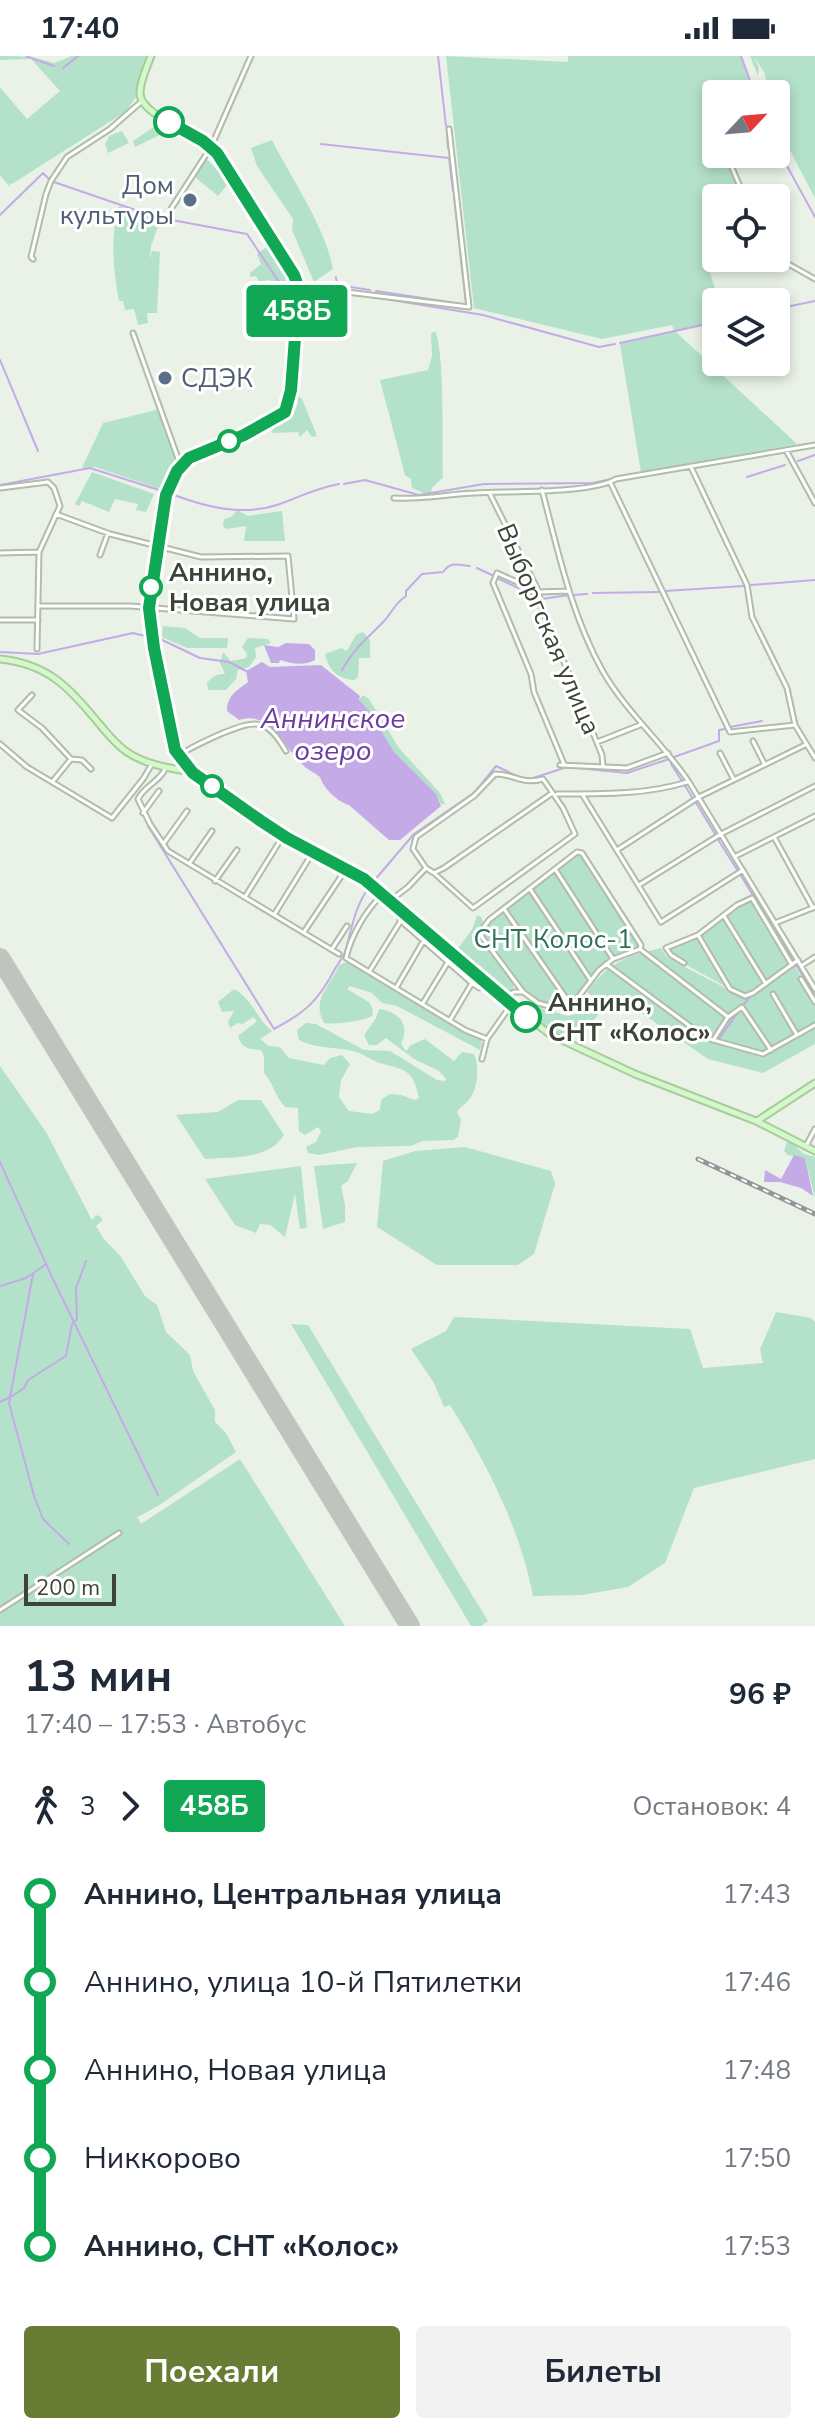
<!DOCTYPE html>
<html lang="ru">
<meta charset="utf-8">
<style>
:root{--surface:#fff;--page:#f2f2f3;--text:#1f2937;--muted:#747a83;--accent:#687c33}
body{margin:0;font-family:"Nunito Sans",sans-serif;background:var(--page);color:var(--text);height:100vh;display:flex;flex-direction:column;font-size:30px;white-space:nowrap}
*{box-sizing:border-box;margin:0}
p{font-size:26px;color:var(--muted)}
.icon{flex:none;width:44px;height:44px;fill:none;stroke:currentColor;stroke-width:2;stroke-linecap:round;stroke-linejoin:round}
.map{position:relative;height:1570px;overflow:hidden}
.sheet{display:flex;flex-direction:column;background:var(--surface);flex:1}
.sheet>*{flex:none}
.badge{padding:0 16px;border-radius:6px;font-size:28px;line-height:52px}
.needle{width:52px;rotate:64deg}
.buttons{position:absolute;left:702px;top:24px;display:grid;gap:16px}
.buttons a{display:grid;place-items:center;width:88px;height:88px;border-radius:8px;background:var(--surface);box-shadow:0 4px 12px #0003;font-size:40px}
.scale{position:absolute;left:24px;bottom:20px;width:92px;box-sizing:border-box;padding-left:8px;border:4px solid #3c4437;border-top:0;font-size:22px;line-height:28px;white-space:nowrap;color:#3c4437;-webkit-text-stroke:6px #fff;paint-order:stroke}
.map>.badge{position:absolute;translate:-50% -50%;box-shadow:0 0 0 4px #fff}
.legs{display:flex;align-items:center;gap:12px;height:88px;padding:0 24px;font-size:26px}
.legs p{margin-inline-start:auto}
.summary{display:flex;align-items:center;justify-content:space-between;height:136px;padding:0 24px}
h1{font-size:44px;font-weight:700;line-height:60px}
.cta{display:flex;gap:16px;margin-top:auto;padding:16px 24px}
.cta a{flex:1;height:92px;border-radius:8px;background:var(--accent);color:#fff;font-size:32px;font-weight:700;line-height:92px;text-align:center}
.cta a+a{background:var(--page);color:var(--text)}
ul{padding:0 24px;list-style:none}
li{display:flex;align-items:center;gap:28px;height:88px;font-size:30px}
li i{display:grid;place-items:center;width:12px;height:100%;margin:0 10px;background:currentColor}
li i::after{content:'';width:20px;height:20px;margin:-10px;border:6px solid;border-radius:50%;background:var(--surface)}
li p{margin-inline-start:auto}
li:first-child i{background:linear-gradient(#0000 50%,currentColor 0)}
li:last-child i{background:linear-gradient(currentColor 50%,#0000 0)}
.status{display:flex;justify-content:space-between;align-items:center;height:56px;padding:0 40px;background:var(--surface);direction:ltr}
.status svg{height:22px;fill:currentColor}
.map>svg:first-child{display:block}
.green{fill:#b4e1ca}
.water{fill:#c5aae8}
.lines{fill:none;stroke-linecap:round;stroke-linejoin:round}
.stream{stroke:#c5aae8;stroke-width:2}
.runway{stroke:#c0c4be;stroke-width:20}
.street-casing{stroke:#b1bcab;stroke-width:7}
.secondary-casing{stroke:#a8cc9c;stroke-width:9}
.street{stroke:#fff;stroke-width:3}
.secondary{stroke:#d4f8cb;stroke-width:5}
.rail-casing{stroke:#959595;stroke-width:5}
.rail{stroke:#fff;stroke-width:2;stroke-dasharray:6;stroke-linecap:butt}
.line-1-casing{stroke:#fff;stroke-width:18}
.line-1{stroke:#10a855;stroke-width:12}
.stop-1-dot{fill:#fff;stroke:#10a855;stroke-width:4}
.service-dot{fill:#5c6f8a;stroke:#fff;stroke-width:3}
.labels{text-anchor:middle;stroke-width:6;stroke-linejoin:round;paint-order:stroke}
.service-label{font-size:26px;fill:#4e5e75;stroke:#fff;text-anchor:end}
.stop-label{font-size:26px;font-weight:bold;fill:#3c4437;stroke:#fff;text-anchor:start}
.street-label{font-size:26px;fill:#3c4437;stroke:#fff}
.park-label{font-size:26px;fill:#316f59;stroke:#fff}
.water-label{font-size:28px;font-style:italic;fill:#6b3ca4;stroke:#fff}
</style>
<div class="status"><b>17:40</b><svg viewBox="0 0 49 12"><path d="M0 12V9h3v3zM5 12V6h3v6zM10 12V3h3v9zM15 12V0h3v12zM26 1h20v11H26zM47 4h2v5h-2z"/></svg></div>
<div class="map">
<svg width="815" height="1570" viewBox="0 0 815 1570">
<rect width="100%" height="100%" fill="#eaf2e7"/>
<path class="green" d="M0 0C20 0 32 0 54 7L72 0H148L137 40 125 56 12 128 10 127V131L0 119V31L27 63 60 35 31 3 0 4Z
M446 0 568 6V0H741L756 38H716V98H730L748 142H716V202H736L708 210 719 246H716V266L676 276 797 388 641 417 620 288 674 275 672 269 602 283 474 252Z
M750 0H815V142C798 108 776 77 776 38H770L764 16 754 1 759 12 758 20Z
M161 66 166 69 164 77 135 91 133 85Z
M122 75 129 87 108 97 105 88 109 80Z
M272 84C292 124 325 170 333 213L314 226 292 174 293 163 257 110 251 92Z
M205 101 229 127 218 140 196 122V116Z
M119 150 160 165 151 190 150 204 152 195 160 196 157 257H147L148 267 138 269 134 253 125 254 123 245H119C113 212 110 183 119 150Z
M265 192 276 195 286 212 288 231 282 236 288 245 287 259H284L282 240 270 224 259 226 256 220 250 221V217L261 208 257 198Z
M435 275C445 297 442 391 443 421L432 432 430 440 412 432 411 423 405 419 380 324 428 314 432 300 431 278Z
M296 338 302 343 317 380 312 381 307 374 300 381 298 376 272 377 273 369 292 352 295 354 298 347Z
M160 353 179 410 166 435 95 411 82 412 103 367Z
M92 416 154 438 146 456 136 454 138 448 115 443 109 456 82 445 79 450 75 448Z
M237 454 248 460 282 455 285 485H244L246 470 226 473 223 470 224 463 231 461Z
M163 570 185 572 200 582H228L227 592H187L162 581Z
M363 576 370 584V602H359L358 621 354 624C337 623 329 614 325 598L341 592 347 595 356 579Z
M248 582 268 583 271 587 255 592 256 601 249 611 238 614 236 623 226 634H208L207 627C213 620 216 618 225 618L220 607 223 596 231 605 246 602 247 598 242 591Z
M363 639 369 643 399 692 440 737 445 748H441C430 727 408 715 394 696 381 679 373 660 359 644Z
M580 797 640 890 626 894 603 908 581 935 570 943 542 947 528 938 515 921 513 934 504 938 456 895 473 872 477 859 481 861 485 870Z
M751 844 790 909 744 939 728 932 670 900 665 893 696 880 738 850Z
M661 892 666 900 675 906 747 943 795 911 815 943V988L763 1017 708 1003 617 940 602 948 587 936C610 905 625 901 661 892Z
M347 906 482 985 480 994 397 950 382 947 372 937 350 930 347 933 369 946 373 954 372 960C365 965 333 969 324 967 311 944 330 931 339 909Z
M234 933C253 944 257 963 272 975L260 983 269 990 280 991 289 1002 324 1009 330 1002 342 999 350 1008 341 1024 339 1041 349 1055 372 1058 380 1054 381 1044 389 1038 401 1039 415 1044 419 1042C413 1013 405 1014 380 1007 371 1004 364 998 356 996 336 990 319 994 299 984L297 974 306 967 316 968 364 994 390 995 437 1024 445 1025 446 1023 439 1015 414 1003 386 982 377 989H369L364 979 376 962 379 953C400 956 410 969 401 988L406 995 411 989 425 983 454 1005 462 996 474 998C480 1010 478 1036 467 1046 464 1049 460 1051 457 1056L461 1064 458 1081 453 1084 423 1085 410 1090 357 1091 319 1099 308 1097 306 1091 316 1086 321 1075 318 1071 305 1079 299 1075 298 1052 285 1051C275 1040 273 1027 264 1017V1000L261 994C249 993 242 993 238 980L257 965 253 961 243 968 238 967 230 972 228 966 234 955 222 956 218 946Z
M526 948 568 960 594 953 599 954V958L589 970 581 967 571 982 564 984 521 954V950Z
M0 1010 46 1076 92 1164 96 1159 101 1161 102 1165 96 1170 103 1182 121 1201 145 1240 157 1249 166 1276 190 1299 193 1315 215 1354V1366L226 1377 236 1396 158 1450 134 1463 138 1462 141 1468 240 1403 345 1570H0Z
M238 1044H261L284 1079C269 1104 231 1101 205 1103L176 1059 218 1056Z
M787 1086H791L804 1098 815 1101V1142L805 1102 788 1099 784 1095Z
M465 1091 551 1115 555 1128 534 1198 518 1209H437L377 1171 383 1105 415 1095Z
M357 1107 348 1125 341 1130 345 1149V1166L323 1173 314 1110Z
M301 1110 307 1172 300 1173 295 1138 285 1181 270 1169 260 1168 256 1177 235 1169 205 1123Z
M776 1256 811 1262 815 1266V1403L694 1432 665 1507 628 1531 582 1539 533 1540C520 1472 487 1408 450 1349L444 1351 434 1327 411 1293 446 1275 454 1261 690 1273 703 1312 763 1307 760 1293Z
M291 1268 308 1269 488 1565 481 1570H471Z"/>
<path class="water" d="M286 587 309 588 315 594V604C303 610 293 608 280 604L279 607H271L264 589 278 591Z
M262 606 270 611 321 609 360 640 359 644 369 655 394 696 436 738 441 750 400 784H389L349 749C338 746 323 732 320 721 315 717 308 714 304 710 284 692 272 654 239 664L227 655C227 640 236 635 248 626L246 615Z
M794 1099 805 1102 813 1140 801 1132 780 1126H764L765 1114 781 1123Z"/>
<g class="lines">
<path class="stream" d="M26 0 54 10
M438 0 446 70
M741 0 755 38
M63 12 78 0
M447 79 448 92
M321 88 449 102 453 135
M776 90 815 161
M454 141 466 248
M0 159 43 117 51 125 156 161 247 178 281 229 294 237
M336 221 337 229 370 234
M376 235 462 248
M301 236 331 237
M336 237 362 240
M367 240 483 259 599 291 615 288
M776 253 815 245
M291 260 292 237
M290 271 291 263
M620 287 716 266
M0 304 38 395
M288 314 290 274
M798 405 815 399
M747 421 785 409
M344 428 365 424 419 439 484 428 593 427 611 423
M0 429 90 412 162 435
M171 438C206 451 243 461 280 448 301 440 317 432 339 428
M477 512 494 520
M497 522 537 541
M751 529 815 524
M665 535 744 530
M593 537 659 536
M573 539 587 538
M542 543 569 539
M156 581 200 602 229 606 246 615
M0 596 38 598 133 577 149 581
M342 614C353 593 369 581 385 564 393 555 395 547 406 540V535L422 518 443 516C451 505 458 509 470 510
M730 671 762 665
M674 701 719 685V674L725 673
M671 708 682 725
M527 724 567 711 627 717 669 703
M643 736 684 728 693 743
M695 745 715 778
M148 770 274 973C306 956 318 945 335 913 338 907 343 902 345 896 352 873 354 852 369 831
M717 782 738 815
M740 818 793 905
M373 826 414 778 475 736 496 710 521 722
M758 935 796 909 815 939
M743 949 752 939
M719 983 741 952
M0 1106 51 1219 158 1439
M33 1218 9 1347 34 1440 43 1463 69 1488
M0 1230 26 1222 45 1209
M0 1346 12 1340 24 1332 28 1324 66 1300 72 1268 77 1263 76 1232 86 1205"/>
<path class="runway" d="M0 902 410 1570"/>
<g class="street-casing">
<path id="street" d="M726 98 745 142
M171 153 211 91 251 0
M776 201 815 223
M33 203 31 201 46 138 51 125 67 101 110 73 142 45
M298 230 469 251 449 73
M133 277 180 408
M786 394 815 447
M691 411 747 529 752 561 787 632 795 669 815 702
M610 426 730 676 795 669
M0 432 48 426 54 432 60 450 39 496 37 593
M542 434C558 495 571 558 602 614 626 656 662 686 689 726L815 933
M490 438 539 536 541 550 602 699 603 710
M394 442C422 444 448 438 475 437 508 435 590 438 616 423L815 389
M56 458 110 478 201 501 288 500 294 563
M0 497 39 496
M100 499 108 477
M38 550H130L294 563
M0 564H38
M32 639 18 654 42 672 71 703 82 704 91 713
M753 685 764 707
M597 686 640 669
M0 688 27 711 112 762 143 723 152 708
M720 697 733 722
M178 700C193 690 207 684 223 677 256 664 266 661 286 695
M564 708 534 636 531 618 493 527 497 517 539 536 569 535
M560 709 627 712 668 697
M166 711C161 725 145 729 138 743L150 768 168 795 339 898
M53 725 71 703
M557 738C600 738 646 739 687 726
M582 738 661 866 743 814
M143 757 159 735
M774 781 813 852
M164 787 187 755
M617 794 699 741 805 689
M577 796 582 797 641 889 640 893 613 903 599 914 576 944 549 950 538 947 523 936 482 881 481 875 489 864Z
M736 800 815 760
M189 808 212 775
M426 812 413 793 416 781 474 740 495 718C515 718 521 729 543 723L563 752 575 778 473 852 434 817
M426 812 434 817 444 812 551 738
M555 813 613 903
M215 825 237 794
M639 829 721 778 815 730
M530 833 590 923
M382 839C365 855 351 880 346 902L465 974 487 983
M245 841 283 780
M391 844 408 831 426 812
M504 853 568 945
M274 859 313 796
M724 860 766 928
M400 864 472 927 479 932 485 927
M775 867 815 851
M304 876 346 813
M698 879 730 933 745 940 753 937 798 904
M332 893 347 870
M640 893 728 961
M684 907 671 899 666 892 698 879 737 849 752 842 792 909
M606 908 706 982 763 998 815 969
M801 910 815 901
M369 916 405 858
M801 923 815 946
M396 932 424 884
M773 938 797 979
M505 941 514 936H523
M423 947 448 906
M450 964 472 927
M714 983 728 961 742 951 771 994
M482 1003 487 983 511 949
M806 1090 815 1073
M0 1554 119 1477"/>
</g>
<g class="secondary-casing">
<path id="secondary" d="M151 0C147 11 140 25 140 37 139 59 202 80 217 97L270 180 298 230 291 334 285 356 257 372 189 402 177 415 166 439 151 529 150 566 178 700 193 717 287 782 364 823 511 949 551 979 635 1018 756 1065 815 1095
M0 603C47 608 68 630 96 664 106 676 115 688 127 696 146 709 170 712 192 716
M757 1065 815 1027"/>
</g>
<use href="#street" class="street"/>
<use href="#secondary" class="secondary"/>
<g class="rail-casing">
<path id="rail" d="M698 1103 815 1158"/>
</g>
<use href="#rail" class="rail"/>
</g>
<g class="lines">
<g class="line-1-casing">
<path id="line-1" d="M169 66 203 85 217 97 294 219 298 230 297 256 291 334 285 356 244 379 189 402 177 415 166 439 149 552 154 592 175 694 193 717 261 765 287 782 364 823 526 961"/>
</g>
<use href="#line-1" class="line-1"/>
</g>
<g class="stop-1-dot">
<circle cx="169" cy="66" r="14"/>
<circle cx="229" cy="385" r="10"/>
<circle cx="151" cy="531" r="10"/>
<circle cx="212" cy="730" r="10"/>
<circle cx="526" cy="961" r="14"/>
</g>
<g class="service-dot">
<circle cx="190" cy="144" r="8"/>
<circle cx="165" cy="322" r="8"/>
</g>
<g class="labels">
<g class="service-label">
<text x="174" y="138">Дом<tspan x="174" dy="30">культуры</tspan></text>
<text x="181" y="331" text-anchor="start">СДЭК</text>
</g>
<g class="stop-label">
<text x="169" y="525">Аннино,<tspan x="169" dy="30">Новая улица</tspan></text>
<text x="548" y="955">Аннино,<tspan x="548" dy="30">СНТ «Колос»</tspan></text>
</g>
<g class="street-label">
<text transform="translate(549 573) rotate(67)" y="9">Выборгская улица</text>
</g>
<g class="park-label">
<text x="553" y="892">СНТ Колос-1</text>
</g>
<g class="water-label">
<text x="333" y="672">Аннинское<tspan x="333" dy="32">озеро</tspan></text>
</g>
</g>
</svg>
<div class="buttons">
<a><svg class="needle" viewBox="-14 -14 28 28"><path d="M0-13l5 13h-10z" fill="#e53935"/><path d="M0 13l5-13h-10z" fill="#747a83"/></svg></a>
<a><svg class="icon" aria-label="locate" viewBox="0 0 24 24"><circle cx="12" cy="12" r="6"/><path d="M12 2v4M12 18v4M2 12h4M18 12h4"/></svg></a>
<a><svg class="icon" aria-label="layers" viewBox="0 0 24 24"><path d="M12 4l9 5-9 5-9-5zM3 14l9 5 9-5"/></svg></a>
</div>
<div class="scale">200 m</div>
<b class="badge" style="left:297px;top:255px;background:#10a855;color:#fff">458Б</b>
</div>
<section class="sheet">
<div class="summary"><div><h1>13 мин</h1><p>17:40 – 17:53 · Автобус</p></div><b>96 ₽</b></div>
<div class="legs"><svg class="icon" aria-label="walk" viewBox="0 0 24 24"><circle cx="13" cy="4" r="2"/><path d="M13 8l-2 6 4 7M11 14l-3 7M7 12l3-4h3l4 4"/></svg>3<svg class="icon" aria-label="forward" viewBox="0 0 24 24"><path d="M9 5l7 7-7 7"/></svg><b class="badge" style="background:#10a855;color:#fff">458Б</b><p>Остановок: 4</p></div>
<ul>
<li><i style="color:#10a855"></i><b>Аннино, Центральная улица</b><p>17:43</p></li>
<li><i style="color:#10a855"></i><span>Аннино, улица 10-й Пятилетки</span><p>17:46</p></li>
<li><i style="color:#10a855"></i><span>Аннино, Новая улица</span><p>17:48</p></li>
<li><i style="color:#10a855"></i><span>Никкорово</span><p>17:50</p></li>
<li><i style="color:#10a855"></i><b>Аннино, СНТ «Колос»</b><p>17:53</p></li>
</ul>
<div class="cta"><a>Поехали</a><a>Билеты</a></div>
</section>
